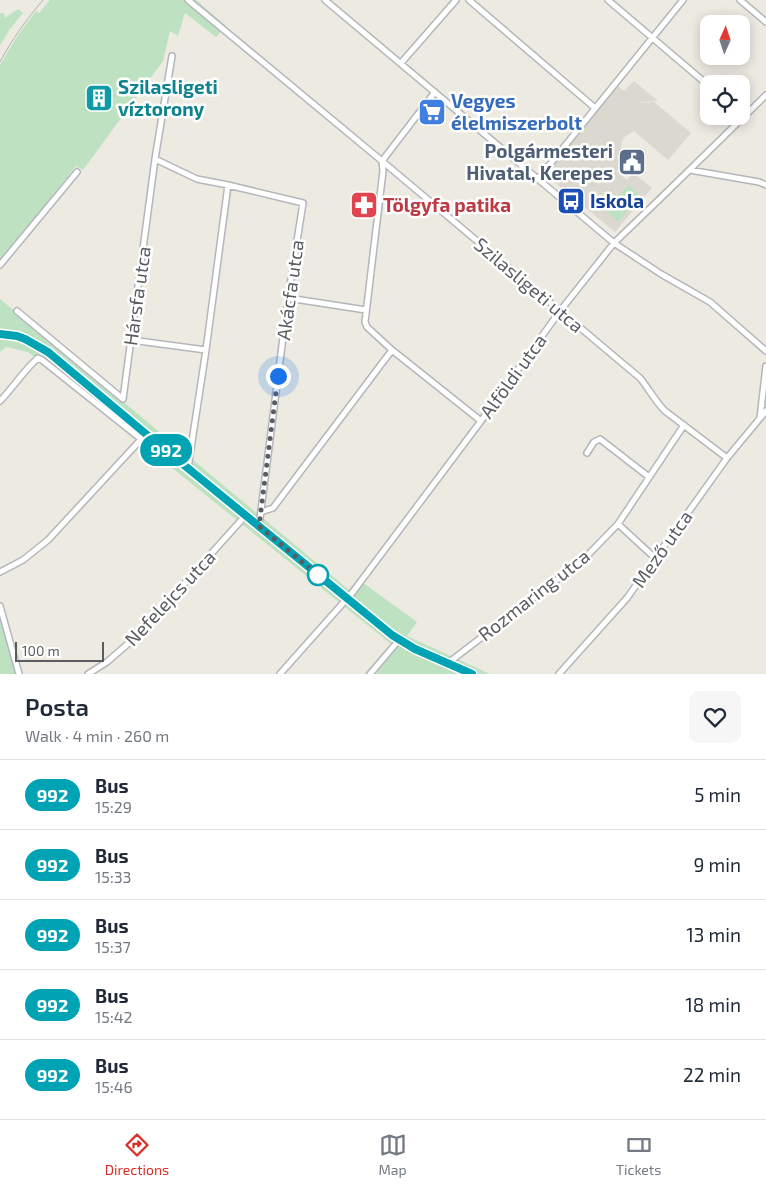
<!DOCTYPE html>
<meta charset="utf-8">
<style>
:root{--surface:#fff;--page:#f6f6f7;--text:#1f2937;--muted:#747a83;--line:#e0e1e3;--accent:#d93025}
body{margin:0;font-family:"Exo 2",sans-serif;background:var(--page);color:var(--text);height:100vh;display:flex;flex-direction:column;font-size:19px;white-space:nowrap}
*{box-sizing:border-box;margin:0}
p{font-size:16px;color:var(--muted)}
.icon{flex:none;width:28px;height:28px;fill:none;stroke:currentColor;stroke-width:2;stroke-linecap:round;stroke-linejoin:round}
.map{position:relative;height:674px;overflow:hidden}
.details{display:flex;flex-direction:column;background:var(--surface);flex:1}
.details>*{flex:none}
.badge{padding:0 10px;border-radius:16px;font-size:18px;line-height:32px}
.needle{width:32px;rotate:3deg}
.buttons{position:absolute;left:700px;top:15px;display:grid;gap:10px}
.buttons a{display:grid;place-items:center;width:50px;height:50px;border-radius:10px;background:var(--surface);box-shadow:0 2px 12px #0003;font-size:25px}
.scale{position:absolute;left:15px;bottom:12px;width:89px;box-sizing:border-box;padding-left:5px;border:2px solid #5a5c61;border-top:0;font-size:14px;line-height:18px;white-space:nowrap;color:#5a5c61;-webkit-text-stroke:4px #fff;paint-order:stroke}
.you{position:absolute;width:25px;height:25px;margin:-12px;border:4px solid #fff;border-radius:50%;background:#1a73e8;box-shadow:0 0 0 8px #1a73e833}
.map>.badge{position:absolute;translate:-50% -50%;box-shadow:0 0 0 2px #fff}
.round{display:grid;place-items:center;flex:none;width:52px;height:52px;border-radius:10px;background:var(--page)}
.head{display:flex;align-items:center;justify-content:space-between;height:85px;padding:0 25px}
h1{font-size:24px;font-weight:600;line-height:38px}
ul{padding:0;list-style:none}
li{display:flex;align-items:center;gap:15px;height:70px;padding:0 25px;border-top:1px solid var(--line)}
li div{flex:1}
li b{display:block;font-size:19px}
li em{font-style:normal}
li .badge{min-width:55px;font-weight:700;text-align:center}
.tab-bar{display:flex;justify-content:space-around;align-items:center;height:70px;border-top:1px solid var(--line);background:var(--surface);font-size:14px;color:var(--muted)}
.tab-bar a{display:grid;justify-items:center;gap:2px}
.tab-bar .active{color:var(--accent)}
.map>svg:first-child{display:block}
.education{fill:#dbd9cf}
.green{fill:#bee2c1}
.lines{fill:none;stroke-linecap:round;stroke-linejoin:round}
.street-casing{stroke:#b4b6bb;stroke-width:8}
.secondary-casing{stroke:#b5b7bd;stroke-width:9}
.street{stroke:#fff;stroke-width:5}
.secondary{stroke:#fff;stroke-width:7}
.tram{stroke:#b2b3b3;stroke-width:1}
.line-casing{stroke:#fff;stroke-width:11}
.line{stroke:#00a3b4;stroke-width:8}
.walk{stroke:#5a5c61;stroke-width:5;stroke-dasharray:0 9}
.stop-dot{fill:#fff;stroke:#00a3b4;stroke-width:2.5}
.labels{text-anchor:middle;stroke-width:5;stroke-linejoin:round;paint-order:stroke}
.culture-label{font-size:19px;font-weight:bold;fill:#0d838f;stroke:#fff;text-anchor:start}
.shop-label{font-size:19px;font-weight:bold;fill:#366cbe;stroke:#fff;text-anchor:start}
.service-label{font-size:19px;font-weight:bold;fill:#4e5e75;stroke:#fff;text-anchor:end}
.transit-label{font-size:19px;font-weight:bold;fill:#164399;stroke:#fff;text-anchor:start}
.health-label{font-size:19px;font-weight:bold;fill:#be3a42;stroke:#fff;text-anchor:start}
.street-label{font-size:19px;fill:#5a5c61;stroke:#fff}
</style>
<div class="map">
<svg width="766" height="674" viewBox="0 0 766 674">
<rect width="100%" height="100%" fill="#eceae1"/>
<path class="education" d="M634 81 658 101 640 102 639 103 654 102 691 133 668 160 634 131 623 138 620 152 625 158 617 172 627 180 633 173 652 188 615 232 546 175 591 120 617 85 624 91Z"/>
<path class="green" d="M50 0H196L226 26 216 37 185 13 178 36 170 31 163 61 83 170 76 166 0 262V65C11 46 22 28 36 11L39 13Z
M18 9 23 13 10 29 0 45V13H4L5 18Z
M628 185 640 196 618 222 606 211Z
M0 299 349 590 358 579 417 622 407 636 490 674H364L391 644 28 352 6 347 0 352Z
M0 614 16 674H0Z"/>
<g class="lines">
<g class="street-casing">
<path id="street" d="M188 0 382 161 640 378C649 389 655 401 665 411L727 458
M325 0 614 243 661 274 710 302 766 351
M469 0 595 108
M608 0 709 86
M740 0 766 22
M401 63 456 0
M435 92 382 161 383 171 365 322 367 327 392 350 481 421
M155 159 197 179 228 185 303 203 288 298 259 526
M690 170 759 182 766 185
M538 179 683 0
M0 265 77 172
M288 298 366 310
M17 311 123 399
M131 340 206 350
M123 399 155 159 172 56
M0 401C13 388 23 371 38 358L42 360 141 439
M760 418 766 366
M587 453 594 442 600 439 649 477
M188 468 206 350 228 185
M261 512 273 508 392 350
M618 524 655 558
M0 572 23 560 48 540 146 434
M0 606 19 674
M448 663 583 560 618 524 684 425
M88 674 107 662 138 635 246 515
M280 674 352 593 481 421 560 311 614 243 668 191 766 95
M370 674 399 640
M559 674 627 598 727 458 766 411"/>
</g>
<g class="secondary-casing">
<path id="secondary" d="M0 334C18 335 33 341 48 352L146 434 392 635 415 649 472 674"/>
</g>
<use href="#street" class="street"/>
<use href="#secondary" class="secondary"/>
<path class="tram" d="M0 62C12 39 26 20 43 0"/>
</g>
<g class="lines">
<g class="line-casing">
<path id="line" d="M0 334 17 336 25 339 48 352 146 434 392 635 415 649 472 674"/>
</g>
<use href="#line" class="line"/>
<path class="walk" d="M278 376 259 526 318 575"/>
</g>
<defs>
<g id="building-square" transform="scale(1.4375)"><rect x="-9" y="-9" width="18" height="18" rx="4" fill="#0f9aa8" stroke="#fff"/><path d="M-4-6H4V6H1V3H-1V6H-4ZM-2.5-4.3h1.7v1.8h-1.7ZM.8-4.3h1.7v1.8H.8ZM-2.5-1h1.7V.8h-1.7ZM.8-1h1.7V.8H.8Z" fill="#fff"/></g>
<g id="supermarket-square" transform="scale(1.4375)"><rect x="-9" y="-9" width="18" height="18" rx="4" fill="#3f7fe0" stroke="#fff"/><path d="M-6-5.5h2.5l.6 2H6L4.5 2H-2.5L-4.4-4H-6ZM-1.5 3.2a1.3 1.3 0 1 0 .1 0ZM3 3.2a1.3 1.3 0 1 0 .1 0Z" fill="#fff"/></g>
<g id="civic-square" transform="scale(1.4375)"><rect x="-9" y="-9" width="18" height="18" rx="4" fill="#5c6f8a" stroke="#fff"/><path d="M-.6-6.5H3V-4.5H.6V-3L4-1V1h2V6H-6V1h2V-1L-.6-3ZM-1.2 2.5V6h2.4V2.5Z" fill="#fff"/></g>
<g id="bus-square" transform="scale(1.4375)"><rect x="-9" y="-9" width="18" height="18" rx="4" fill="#1a4fb4" stroke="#fff"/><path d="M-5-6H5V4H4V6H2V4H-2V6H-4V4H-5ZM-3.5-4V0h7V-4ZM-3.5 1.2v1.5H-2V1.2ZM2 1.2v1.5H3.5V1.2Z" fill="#fff"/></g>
<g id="pharmacy-square" transform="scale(1.4375)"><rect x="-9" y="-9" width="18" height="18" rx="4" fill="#e0444e" stroke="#fff"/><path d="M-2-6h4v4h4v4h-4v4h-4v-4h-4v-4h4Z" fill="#fff"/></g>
</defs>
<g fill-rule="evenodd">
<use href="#building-square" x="99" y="98"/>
<use href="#supermarket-square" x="432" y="112"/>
<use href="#civic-square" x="632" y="162"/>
<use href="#bus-square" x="571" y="201"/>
<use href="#pharmacy-square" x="364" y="205"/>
</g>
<circle class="stop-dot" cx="318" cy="575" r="10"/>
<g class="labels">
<g class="culture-label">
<text x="118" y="94">Szilasligeti<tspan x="118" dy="22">víztorony</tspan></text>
</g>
<g class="shop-label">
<text x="451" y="108">Vegyes<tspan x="451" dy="22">élelmiszerbolt</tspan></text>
</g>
<g class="service-label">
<text x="613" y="158">Polgármesteri<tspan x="613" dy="22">Hivatal, Kerepes</tspan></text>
</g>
<g class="transit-label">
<text x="590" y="208">Iskola</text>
</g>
<g class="health-label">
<text x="383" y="212">Tölgyfa patika</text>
</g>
<g class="street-label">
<text transform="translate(529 285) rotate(40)" y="7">Szilasligeti utca</text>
<text transform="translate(290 290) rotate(-82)" y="7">Akácfa utca</text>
<text transform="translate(137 296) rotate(-82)" y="7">Hársfa utca</text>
<text transform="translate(513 376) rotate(-54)" y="7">Alföldi utca</text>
<text transform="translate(662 549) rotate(-55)" y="7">Mező utca</text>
<text transform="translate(534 595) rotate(-38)" y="7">Rozmaring utca</text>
<text transform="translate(170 598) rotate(-47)" y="7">Nefelejcs utca</text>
</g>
</g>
</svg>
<div class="buttons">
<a><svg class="needle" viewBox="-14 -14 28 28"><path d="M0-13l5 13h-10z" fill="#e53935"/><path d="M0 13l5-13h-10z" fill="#747a83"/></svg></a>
<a><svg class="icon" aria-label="locate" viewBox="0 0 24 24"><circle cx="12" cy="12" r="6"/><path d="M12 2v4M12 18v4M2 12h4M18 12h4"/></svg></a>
</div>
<div class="scale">100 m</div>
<div class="you" style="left:278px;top:376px"></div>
<b class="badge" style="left:166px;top:450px;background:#00a3b4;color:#fff">992</b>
</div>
<section class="details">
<div class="head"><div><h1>Posta</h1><p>Walk · 4 min · 260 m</p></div><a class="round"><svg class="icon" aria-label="heart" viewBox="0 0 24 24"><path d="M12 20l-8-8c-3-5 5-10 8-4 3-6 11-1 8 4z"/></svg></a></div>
<ul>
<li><span class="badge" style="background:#00a3b4;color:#fff">992</span><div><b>Bus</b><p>15:29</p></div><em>5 min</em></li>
<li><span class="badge" style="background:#00a3b4;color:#fff">992</span><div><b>Bus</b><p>15:33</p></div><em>9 min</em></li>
<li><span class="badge" style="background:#00a3b4;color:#fff">992</span><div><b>Bus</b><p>15:37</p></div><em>13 min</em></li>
<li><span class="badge" style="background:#00a3b4;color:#fff">992</span><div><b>Bus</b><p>15:42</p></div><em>18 min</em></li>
<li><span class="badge" style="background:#00a3b4;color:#fff">992</span><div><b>Bus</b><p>15:46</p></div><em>22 min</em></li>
</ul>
</section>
<nav class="tab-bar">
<a class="active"><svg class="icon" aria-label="directions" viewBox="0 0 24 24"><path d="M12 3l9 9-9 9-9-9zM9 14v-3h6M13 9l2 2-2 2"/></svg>Directions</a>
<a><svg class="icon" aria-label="map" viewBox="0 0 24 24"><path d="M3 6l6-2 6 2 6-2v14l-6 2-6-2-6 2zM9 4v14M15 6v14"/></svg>Map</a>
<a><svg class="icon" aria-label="tickets" viewBox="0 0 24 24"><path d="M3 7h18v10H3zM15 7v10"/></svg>Tickets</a>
</nav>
